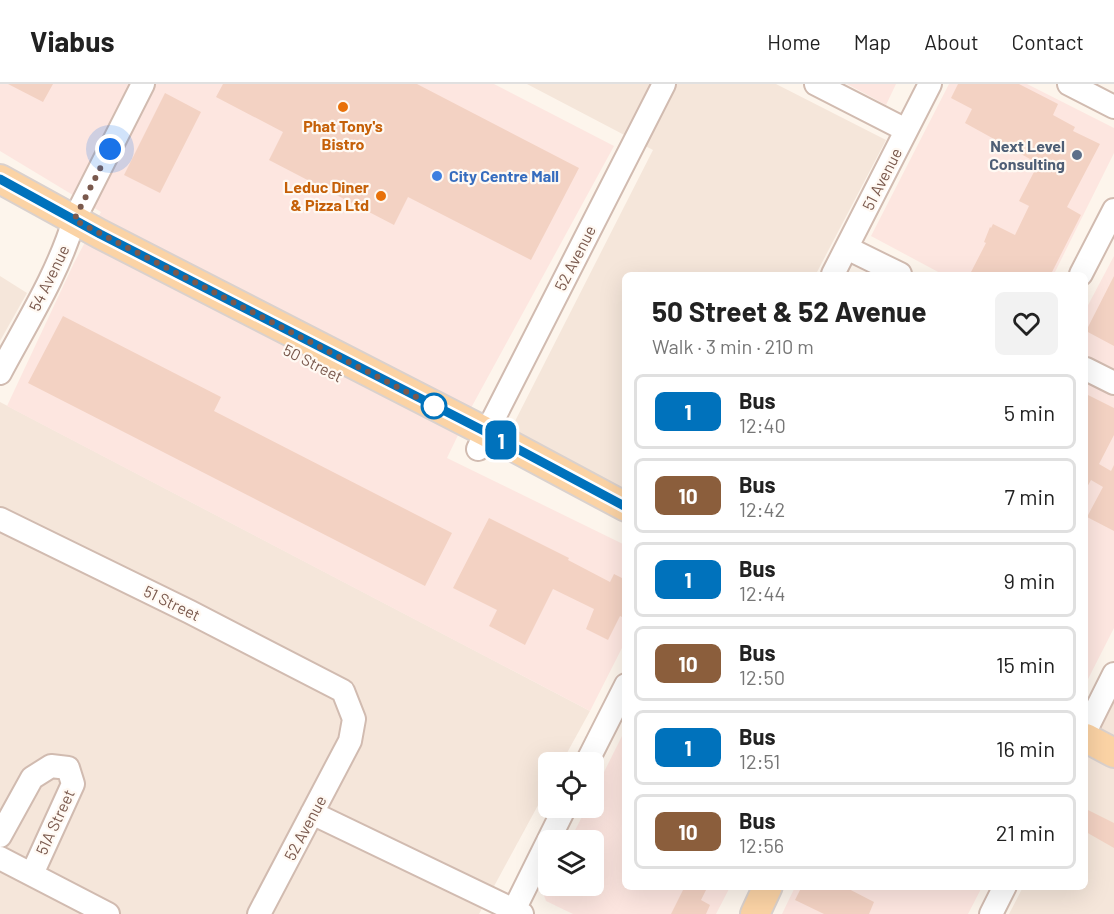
<!DOCTYPE html>
<meta charset="utf-8">
<style>
:root{--surface:#fff;--page:#f2f2f2;--text:#222;--muted:#767676;--line:#e0e0e0}
body{margin:0;font-family:Barlow,sans-serif;background:var(--page);color:var(--text);height:100vh;display:flex;flex-direction:column;font-size:22px;white-space:nowrap}
*{box-sizing:border-box;margin:0}
p{font-size:20px;color:var(--muted)}
.icon{flex:none;width:33px;height:33px;fill:none;stroke:currentColor;stroke-width:2;stroke-linecap:round;stroke-linejoin:round}
.map{position:relative;flex:1;overflow:hidden}
.details{position:absolute;left:622px;top:188px;width:466px;height:618px;display:flex;flex-direction:column;background:var(--surface);border-radius:9px;box-shadow:0 6px 24px #0002}
.details>*{flex:none}
.badge{padding:0 12px;border-radius:9px;font-size:21px;line-height:39px}
.buttons{position:absolute;left:538px;top:668px;display:grid;gap:12px}
.buttons a{display:grid;place-items:center;width:66px;height:66px;border-radius:9px;background:var(--surface);box-shadow:0 6px 24px #0002;font-size:30px}
.you{position:absolute;width:30px;height:30px;margin:-15px;border:4px solid #fff;border-radius:50%;background:#1a73e8;box-shadow:0 0 0 9px #1a73e833}
.map>.badge{position:absolute;translate:-50% -50%;box-shadow:0 0 0 3px #fff}
.round{display:grid;place-items:center;flex:none;width:63px;height:63px;border-radius:9px;background:var(--page)}
.headline{display:flex;align-items:center;justify-content:space-between;height:102px;padding:0 30px}
h1{font-size:28px;font-weight:700;line-height:45px}
ul{padding:0;list-style:none}
li{display:flex;align-items:center;gap:18px;height:75px;margin:0 12px 9px;padding:0 18px;border:3px solid var(--line);border-radius:9px}
li div{flex:1}
li b{display:block;font-size:22px}
li em{font-style:normal}
li .badge{min-width:66px;font-weight:700;text-align:center}
header{display:flex;align-items:center;gap:36px;box-sizing:border-box;height:84px;padding:0 30px;background:var(--surface);border-bottom:2px solid var(--line)}
header strong{font-size:28px}
nav{display:flex;gap:33px;margin-inline-start:auto;font-size:21px}
.map>svg:first-child{display:block}
.residential{fill:#f5e6da}
.commercial{fill:#fde6e0}
.building{fill:#f3d2c3}
.lines{fill:none;stroke-linecap:round;stroke-linejoin:round}
.minor-casing{stroke:#d1bbb0;stroke-width:26}
.major-casing{stroke:#dad1cd;stroke-width:32}
.minor{stroke:#fff;stroke-width:22}
.major{stroke:#fbd3a5;stroke-width:28}
.line-casing{stroke:#fff;stroke-width:14}
.line{stroke:#0072bc;stroke-width:9}
.walk{stroke:#7a594d;stroke-width:6;stroke-dasharray:0 10.8}
.food-dot{fill:#e8710a;stroke:#fff9f3;stroke-width:2}
.service-dot{fill:#5c6f8a;stroke:#fff9f3;stroke-width:2}
.shop-dot{fill:#3f7fe0;stroke:#fff9f3;stroke-width:2}
.stop-dot{fill:#fff;stroke:#0072bc;stroke-width:3}
.labels{text-anchor:middle;stroke-width:4.5;stroke-linejoin:round;paint-order:stroke}
.food-label{font-size:16px;font-weight:bold;fill:#c56008;stroke:#fff9f3}
.service-label{font-size:16px;font-weight:bold;fill:#4e5e75;stroke:#fff9f3;text-anchor:end}
.shop-label{font-size:16px;font-weight:bold;fill:#366cbe;stroke:#fff9f3;text-anchor:start}
.street-label{font-size:16px;fill:#7a594d;stroke:#fff9f3}
</style>
<header>
<strong>Viabus</strong>
<nav><a>Home</a><a>Map</a><a>About</a><a>Contact</a></nav>
</header>
<div class="map">
<svg width="1114" height="830" viewBox="0 0 1114 830">
<rect width="100%" height="100%" fill="#fdf5ec"/>
<path class="residential" d="M527 0H776L886 56 816 190H626L625 407 510 347 653 66Z
M0 192 27 209 0 257Z
M0 318 590 627 562 678H549V701L479 830H0Z
M1114 618V830H1009L1023 803 1086 802V673Z"/>
<path class="commercial" d="M0 0H494L614 62 471 324 447 374 625 461V558L590 627 7 322 74 179 101 128 0 67Z
M847 0H896L886 21Z
M949 0H1027L1114 44V69L1054 190H942L871 152Z
M1114 172V544L1086 599V225Z
M625 646 626 802 730 803 716 830H573L546 817 543 809 549 797V801H594V756H570L587 723H594V708Z
M795 803H982L968 830H782Z"/>
<path class="building" d="M8 0H53L43 18Z
M223 0H417L579 84 531 176 408 113 394 141 269 76 283 48 216 13Z
M958 0H1019L1058 20 1053 31 1075 43 1073 47 1100 60 1067 123 1081 131 1051 190H970L986 159 984 158 990 143 991 144 993 140 1015 151 1029 122 1019 117 1035 86 1026 82 1030 75 965 39 972 25 951 14Z
M165 9 201 28 160 109 124 91Z
M1114 192V262L1086 247Z
M63 232 221 313 214 327 452 449 425 502 28 299Z
M1086 310 1114 324V351L1099 380 1111 387 1114 381V447L1087 433 1103 403 1091 396 1086 405Z
M489 434 569 474 568 476 610 498 614 490 626 496V535L620 532 608 556 586 545 594 525 553 505 525 561 489 542 497 526 453 504Z
M1086 725 1114 739V764L1086 748Z
M685 802H708L701 816 710 821 706 830H671Z
M802 802H843L874 818 869 830H824L795 816Z"/>
<g class="lines">
<g class="minor-casing">
<path id="minor" d="M816 0 906 46
M1069 0 1114 23
M847 164 900 190
M833 190 930 0
M1081 190 1114 126
M1086 285 1114 299
M0 289C26 240 58 190 74 136L143 0
M478 365 664 0
M0 435 190 528 343 607 354 635 350 657 259 830
M1086 646 1114 590
M587 678 626 601
M312 729 522 830
M0 752 32 694 51 682 68 684 73 700 32 790
M0 774 108 830
M514 826 565 723
M991 830 1005 802"/>
</g>
<g class="major-casing">
<path id="major" d="M0 95 100 150 486 348 626 423
M1086 654 1114 669
M755 830 768 802"/>
</g>
<use href="#minor" class="minor"/>
<use href="#major" class="major"/>
</g>
<g class="lines">
<g class="line-casing">
<path id="line" d="M0 95 100 150 486 348 626 423"/>
</g>
<use href="#line" class="line"/>
<path class="walk" d="M110 65 74 136 434 322"/>
</g>
<g class="food-dot">
<circle cx="343" cy="23" r="6"/>
<circle cx="381" cy="112" r="6"/>
</g>
<circle class="service-dot" cx="1077" cy="71" r="6"/>
<circle class="shop-dot" cx="437" cy="92" r="6"/>
<circle class="stop-dot" cx="434" cy="322" r="12"/>
<g class="labels">
<g class="food-label">
<text x="343" y="48">Phat Tony's<tspan x="343" dy="18">Bistro</tspan></text>
<text x="369" y="109" text-anchor="end">Leduc Diner<tspan x="369" dy="18">&amp; Pizza Ltd</tspan></text>
</g>
<g class="service-label">
<text x="1065" y="68">Next Level<tspan x="1065" dy="18">Consulting</tspan></text>
</g>
<g class="shop-label">
<text x="449" y="98">City Centre Mall</text>
</g>
<g class="street-label">
<text transform="translate(882 95) rotate(-63)" y="6">51 Avenue</text>
<text transform="translate(575 174) rotate(-63)" y="6">52 Avenue</text>
<text transform="translate(49 194) rotate(-64)" y="6">54 Avenue</text>
<text transform="translate(313 279) rotate(27)" y="6">50 Street</text>
<text transform="translate(172 519) rotate(26)" y="6">51 Street</text>
<text transform="translate(55 738) rotate(-65)" y="6">51A Street</text>
<text transform="translate(305 744) rotate(-62)" y="6">52 Avenue</text>
</g>
</g>
</svg>
<div class="buttons">
<a><svg class="icon" aria-label="locate" viewBox="0 0 24 24"><circle cx="12" cy="12" r="6"/><path d="M12 2v4M12 18v4M2 12h4M18 12h4"/></svg></a>
<a><svg class="icon" aria-label="layers" viewBox="0 0 24 24"><path d="M12 4l9 5-9 5-9-5zM3 14l9 5 9-5"/></svg></a>
</div>
<div class="you" style="left:110px;top:65px"></div>
<b class="badge" style="left:501px;top:356px;background:#0072bc;color:#fff">1</b>
<section class="details">
<div class="headline"><div><h1>50 Street &amp; 52 Avenue</h1><p>Walk · 3 min · 210 m</p></div><a class="round"><svg class="icon" aria-label="heart" viewBox="0 0 24 24"><path d="M12 20l-8-8c-3-5 5-10 8-4 3-6 11-1 8 4z"/></svg></a></div>
<ul>
<li><span class="badge" style="background:#0072bc;color:#fff">1</span><div><b>Bus</b><p>12:40</p></div><em>5 min</em></li>
<li><span class="badge" style="background:#8b5e3c;color:#fff">10</span><div><b>Bus</b><p>12:42</p></div><em>7 min</em></li>
<li><span class="badge" style="background:#0072bc;color:#fff">1</span><div><b>Bus</b><p>12:44</p></div><em>9 min</em></li>
<li><span class="badge" style="background:#8b5e3c;color:#fff">10</span><div><b>Bus</b><p>12:50</p></div><em>15 min</em></li>
<li><span class="badge" style="background:#0072bc;color:#fff">1</span><div><b>Bus</b><p>12:51</p></div><em>16 min</em></li>
<li><span class="badge" style="background:#8b5e3c;color:#fff">10</span><div><b>Bus</b><p>12:56</p></div><em>21 min</em></li>
</ul>
</section>
</div>
